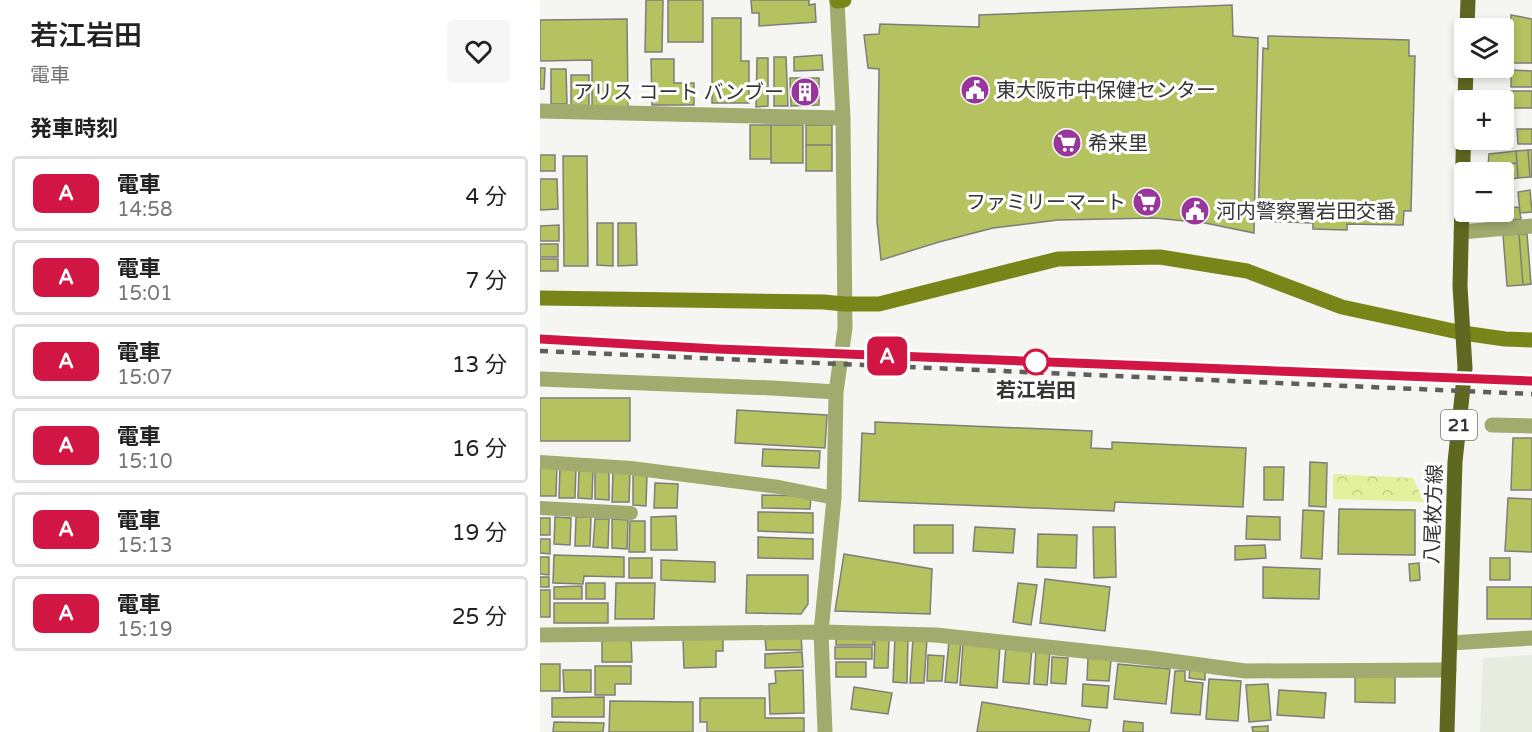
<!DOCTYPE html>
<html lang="ja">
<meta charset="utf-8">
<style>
:root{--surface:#fff;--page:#f6f6f6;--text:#222;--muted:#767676;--line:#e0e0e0}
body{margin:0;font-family:"Varela Round","Noto Sans JP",sans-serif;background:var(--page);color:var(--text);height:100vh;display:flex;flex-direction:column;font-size:22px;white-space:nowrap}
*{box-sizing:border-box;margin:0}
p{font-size:20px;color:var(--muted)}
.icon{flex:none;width:33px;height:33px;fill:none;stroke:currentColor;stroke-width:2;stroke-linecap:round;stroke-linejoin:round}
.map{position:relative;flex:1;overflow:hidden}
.sheet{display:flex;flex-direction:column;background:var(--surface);width:540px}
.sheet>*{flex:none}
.badge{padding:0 12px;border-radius:9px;font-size:21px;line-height:39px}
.tools{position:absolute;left:914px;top:18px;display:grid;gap:12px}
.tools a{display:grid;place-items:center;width:60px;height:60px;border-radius:6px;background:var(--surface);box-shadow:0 3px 9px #0003;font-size:30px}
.map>.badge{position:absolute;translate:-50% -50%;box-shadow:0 0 0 3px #fff}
h2{padding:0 30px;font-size:22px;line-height:54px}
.round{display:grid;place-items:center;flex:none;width:63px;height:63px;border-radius:6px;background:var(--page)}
.headline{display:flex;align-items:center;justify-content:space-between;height:102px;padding:0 30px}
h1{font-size:28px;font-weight:600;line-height:45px}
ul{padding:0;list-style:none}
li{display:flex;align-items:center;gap:18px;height:75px;margin:0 12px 9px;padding:0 18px;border:3px solid var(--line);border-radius:6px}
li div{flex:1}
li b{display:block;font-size:22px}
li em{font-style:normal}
li .badge{min-width:66px;font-weight:700;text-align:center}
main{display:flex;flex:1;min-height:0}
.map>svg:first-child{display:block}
.built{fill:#e8ebe0}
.park{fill:url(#park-crowns)}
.building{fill:#b4c25f;stroke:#7d7e7a;stroke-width:1.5}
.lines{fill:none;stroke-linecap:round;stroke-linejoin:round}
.lane{stroke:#a1ab6e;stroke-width:14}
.street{stroke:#a1ab6e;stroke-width:15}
.secondary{stroke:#7a8519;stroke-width:15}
.primary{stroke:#5f6820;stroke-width:15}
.rail{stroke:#5e5e5d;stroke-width:4.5;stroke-dasharray:8 8;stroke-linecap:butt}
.line-casing{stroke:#fff;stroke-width:14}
.line{stroke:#d21644;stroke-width:9}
.stop-dot{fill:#fff;stroke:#d21644;stroke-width:3}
.labels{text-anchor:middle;stroke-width:6;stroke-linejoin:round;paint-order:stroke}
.shield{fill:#fff;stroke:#727271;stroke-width:1.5}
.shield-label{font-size:18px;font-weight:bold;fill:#353534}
.poi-label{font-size:20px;fill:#353534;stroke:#fff;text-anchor:start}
.stop-label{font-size:20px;font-weight:bold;fill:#353534;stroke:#fff}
.street-label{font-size:20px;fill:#353534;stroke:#fff}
</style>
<main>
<section class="sheet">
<div class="headline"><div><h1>若江岩田</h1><p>電車</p></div><a class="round"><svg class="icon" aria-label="heart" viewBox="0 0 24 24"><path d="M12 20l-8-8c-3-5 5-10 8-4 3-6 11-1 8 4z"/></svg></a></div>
<h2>発車時刻</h2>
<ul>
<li><span class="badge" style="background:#d21644;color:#fff">A</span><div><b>電車</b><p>14:58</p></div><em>4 分</em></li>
<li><span class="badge" style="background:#d21644;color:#fff">A</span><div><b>電車</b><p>15:01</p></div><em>7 分</em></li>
<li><span class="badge" style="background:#d21644;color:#fff">A</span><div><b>電車</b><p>15:07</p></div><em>13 分</em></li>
<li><span class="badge" style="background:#d21644;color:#fff">A</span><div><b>電車</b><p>15:10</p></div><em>16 分</em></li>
<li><span class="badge" style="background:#d21644;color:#fff">A</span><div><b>電車</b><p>15:13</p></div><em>19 分</em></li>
<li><span class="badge" style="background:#d21644;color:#fff">A</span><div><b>電車</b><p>15:19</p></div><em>25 分</em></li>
</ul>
</section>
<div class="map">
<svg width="992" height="732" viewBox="0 0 992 732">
<defs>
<pattern id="park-crowns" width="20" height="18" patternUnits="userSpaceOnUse" patternTransform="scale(1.5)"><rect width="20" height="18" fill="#e3f19c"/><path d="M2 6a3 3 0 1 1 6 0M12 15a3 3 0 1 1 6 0" fill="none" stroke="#c3cf87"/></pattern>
</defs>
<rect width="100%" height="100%" fill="#f5f6f1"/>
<path class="built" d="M992 655V732H940L943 658Z"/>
<path class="park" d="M793 474 873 478 884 502 793 499Z"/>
<path class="building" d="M106 0H123L122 52H105Z
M128 0H163V42H128Z
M211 0H269V5L275 4 276 22 219 26V13H212Z
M692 5 693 36 718 38 714 233 665 223 615 218 518 220 453 228 399 242 341 260 337 221 339 69 328 68 324 35 339 34 340 24 439 27V15Z
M971 15 992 19V63H970Z
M172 18H201V61H209V103H172Z
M87 19 88 107H52V60L0 61V20Z
M728 36 869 40V56H875L871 211H864L863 225 807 224V230L773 229V223L718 221 723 48 728 49Z
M282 55 283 70 254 71V57Z
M234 57H246L248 106H234Z
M217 58H228V106L216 107Z
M111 59H134V83H154V105H112Z
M0 68H5L4 89H0Z
M11 69H26L27 104H11Z
M971 70 992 71V87H971Z
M31 75H49V106H31Z
M250 78H279V105L251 106Z
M971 91H992V108H971Z
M210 125H231V159H210Z
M231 125H263V163H231Z
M266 125H292V145H266Z
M963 126H973L972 147 949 146 950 140H963Z
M977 129H992V144H978Z
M266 145H292V171H266Z
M988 150H992V177H990Z
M988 150 990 177 978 178 976 151Z
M976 151 977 163 948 166 949 154Z
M0 155H15V171H0Z
M23 156H47L48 266H24Z
M977 163 978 178 963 180V172H948V166Z
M0 179H17L18 209 0 210Z
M990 190 992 212 980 213 978 192Z
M979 207 981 219 953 222 951 212H963V208Z
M57 223H73V266L57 265Z
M78 223H96L97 265 78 266Z
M19 225V241H0V226Z
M979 234 983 285 967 286 963 235Z
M979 234H987L991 284 983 285Z
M0 244H18V257H0Z
M0 259H18V271H0Z
M0 398H90V441H0Z
M197 410 287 415 285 448 195 443Z
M335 422 552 431 551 448 572 449V442L706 448 703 507 575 502 574 511 319 501 322 433 335 434Z
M973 438H992V490H971Z
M223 449 280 451 279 468 222 466Z
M770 462 787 463 786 507 769 506Z
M0 465H17L16 496H0Z
M20 467 36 468 35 498H19Z
M724 467H744L743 500H724Z
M39 469H53L52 499 38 498Z
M55 470H69V500L55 499Z
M73 471H90L89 502H72Z
M93 473H107L106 506 93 505Z
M115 483 138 484 137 508H114Z
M222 495 271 496 270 509 222 508Z
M968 498 992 499V552L965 551Z
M799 509 875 510V555L798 554Z
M763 510 784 511 782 559 761 558Z
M218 512 273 513V533L218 531Z
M136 516 137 550H111V517Z
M707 516 740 517V540L706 539Z
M15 517 31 518 30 545 14 544Z
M36 517H51L50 546H35Z
M0 518H10V535H0Z
M55 519H69L68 548 53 547Z
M72 519 88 520 87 549 72 548Z
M90 521H105V552H89Z
M374 525H413V553H374Z
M435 527 475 529 473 553 433 551Z
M553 527H575L576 577 554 578Z
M498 534 537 535 536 568 497 567Z
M218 537 273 539V559L218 558Z
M0 539H10V554L0 553Z
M725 545 726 558 695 560V546Z
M304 554 392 569 390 614 295 611Z
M14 555 84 557V577L44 576 43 584 13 583Z
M0 557H9V575L0 574Z
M89 558H112V578H89Z
M950 558H970V580H950Z
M121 560 175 562V582L121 580Z
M879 563 880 580 870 581 869 564Z
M723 567 780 569 779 599 723 598Z
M207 575H268V604L261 614 206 613Z
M0 577H9V587H0Z
M505 579 570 587 565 631 500 623Z
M46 583H65V599H46Z
M76 583H115L114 619H75Z
M478 583 497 585 491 625 473 622Z
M42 586V599H14V587Z
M947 587H992V619H947Z
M0 590H10V617H0Z
M14 603H68V623H14Z
M261 635 262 650H226L225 636Z
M296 636H333V645H296Z
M183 637V651H176V667L144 668 143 638Z
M335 637H349L348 668H334Z
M355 637 368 638 367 683 353 682Z
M91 638 92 662H62V639Z
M373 638 387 639 384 683H370Z
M409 641H421L417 683 405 682Z
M423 643 460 646 457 688 420 685Z
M466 646 492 648 489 684 463 682Z
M295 647H332V659H295Z
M496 649 510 650 507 685 494 684Z
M262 652 263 667 225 668V654Z
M388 655 404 656 402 681H387Z
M512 657 528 658 526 684 511 683Z
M548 658 571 660 569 681 547 680Z
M296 662H326V677H296Z
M0 664H20V691H0Z
M578 664 630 669 626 704 574 699Z
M55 666H91V684H75V695H55Z
M650 668 665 669V680L649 678Z
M23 670H51V692H24Z
M263 670 264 713 230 714 229 684 236 683 235 671Z
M635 671H645V681L663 683 660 715 631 713Z
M815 675H855V703L815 702Z
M669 679 701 681 698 721 666 719Z
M543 684 569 686 567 708 542 706Z
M728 684 731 720 709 722 706 685Z
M314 687 352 693 348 714 311 709Z
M739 690 786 693 784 718 737 715Z
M64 697V717H12V698Z
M160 698H225V718H264V732H167V722H160Z
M70 701 153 702V732H69Z
M442 702 551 720 549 732H437Z
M584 721 603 723V732H583Z
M14 722 64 723 63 732H13Z
M728 726V732H713L712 727Z"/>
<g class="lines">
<path class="lane" d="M0 462 91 468 239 487 294 498
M0 508 91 513"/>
<path class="street" d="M0 111 303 118
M921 232 992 226
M0 379 232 388 296 392
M952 425 992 426
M0 635 281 632 396 635 609 658 705 671 909 670
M910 643 992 638
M285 732 281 632 294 498 296 392 305 328 303 118 297 0"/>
<path class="secondary" d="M297 1 304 0
M0 298 284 302 304 304H339L518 259 620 257 707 271 802 307 923 333 965 339 992 340"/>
<path class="primary" d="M927 28 928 0
M925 100 926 68
M907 732 915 462 925 368 920 286 924 118"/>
<path class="rail" d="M0 339 177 349 992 381
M0 351 992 394"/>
</g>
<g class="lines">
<g class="line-casing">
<path id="line" d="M0 339 177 349 992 381"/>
</g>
<use href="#line" class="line"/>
</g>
<defs>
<g id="civic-disc" transform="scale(1.5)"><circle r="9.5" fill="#98369c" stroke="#fff"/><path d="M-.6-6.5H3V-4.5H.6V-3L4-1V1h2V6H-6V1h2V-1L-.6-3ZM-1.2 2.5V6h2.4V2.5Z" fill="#fff"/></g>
<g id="building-disc" transform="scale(1.5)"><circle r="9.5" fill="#98369c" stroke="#fff"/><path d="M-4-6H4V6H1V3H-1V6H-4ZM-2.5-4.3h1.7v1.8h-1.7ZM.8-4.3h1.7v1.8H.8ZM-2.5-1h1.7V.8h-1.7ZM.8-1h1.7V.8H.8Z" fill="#fff"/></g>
<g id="supermarket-disc" transform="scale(1.5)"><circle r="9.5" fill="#98369c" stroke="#fff"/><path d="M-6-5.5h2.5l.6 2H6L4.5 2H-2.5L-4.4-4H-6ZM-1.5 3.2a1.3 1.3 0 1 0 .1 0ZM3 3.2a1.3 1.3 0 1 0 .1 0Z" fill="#fff"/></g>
</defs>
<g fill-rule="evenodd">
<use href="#civic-disc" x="435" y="90"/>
<use href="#building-disc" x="265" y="92"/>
<use href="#supermarket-disc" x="527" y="143"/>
<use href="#supermarket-disc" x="607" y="202"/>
<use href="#civic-disc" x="655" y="211"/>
</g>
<circle class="stop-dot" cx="496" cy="362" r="12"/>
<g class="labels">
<rect class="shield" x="901" y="410" width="36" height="30" rx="4.5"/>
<g class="shield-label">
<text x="919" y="431">21</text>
</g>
<g class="poi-label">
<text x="456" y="97">東大阪市中保健センター</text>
<text x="244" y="99" text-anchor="end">アリス コート バンブー</text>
<text x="548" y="150">希来里</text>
<text x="586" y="209" text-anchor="end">ファミリーマート</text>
<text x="676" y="218">河内警察署岩田交番</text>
</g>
<g class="stop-label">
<text x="496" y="397">若江岩田</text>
</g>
<g class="street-label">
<text transform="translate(893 514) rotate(-88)" y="7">八尾枚方線</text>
</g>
</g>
</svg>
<div class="tools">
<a><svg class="icon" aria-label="layers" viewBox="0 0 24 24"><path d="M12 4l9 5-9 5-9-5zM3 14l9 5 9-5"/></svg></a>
<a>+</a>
<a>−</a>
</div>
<b class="badge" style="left:347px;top:356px;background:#d21644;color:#fff">A</b>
</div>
</main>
